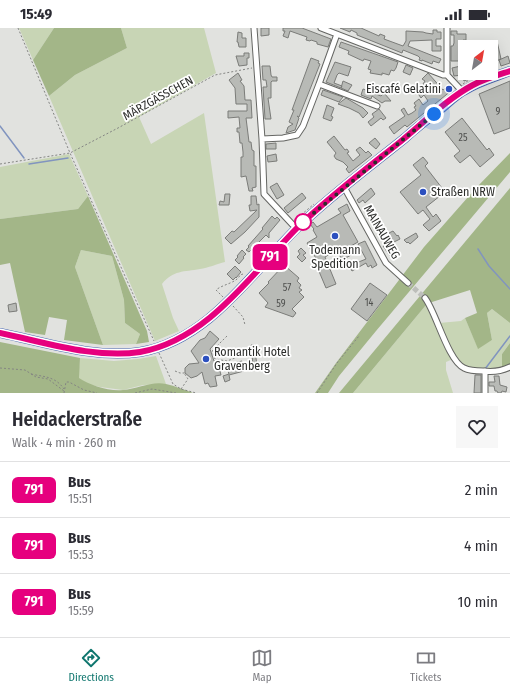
<!DOCTYPE html>
<meta charset="utf-8">
<style>
:root{--surface:#fff;--page:#f7f7f7;--text:#2b2b33;--muted:#7c7c81;--line:#e1e1e2;--accent:#0f766e}
body{margin:0;font-family:"Fira Sans Condensed",sans-serif;background:var(--page);color:var(--text);height:100vh;display:flex;flex-direction:column;font-size:15px;white-space:nowrap}
*{box-sizing:border-box;margin:0}
p{font-size:13px;color:var(--muted)}
.icon{flex:none;width:22px;height:22px;fill:none;stroke:currentColor;stroke-width:2;stroke-linecap:round;stroke-linejoin:round}
.map{position:relative;height:365px;overflow:hidden}
.panel{display:flex;flex-direction:column;background:var(--surface);flex:1}
.panel>*{flex:none}
.badge{padding:0 8px;border-radius:6px;font-size:14px;line-height:26px}
.needle{width:26px;rotate:31deg}
.controls{position:absolute;left:458px;top:12px;display:grid;gap:8px}
.controls a{display:grid;place-items:center;width:40px;height:40px;border-radius:0px;background:var(--surface);box-shadow:0 4px 16px #0002;font-size:20px}
.you{position:absolute;width:20px;height:20px;margin:-10px;border:3px solid #fff;border-radius:50%;background:#1a73e8;box-shadow:0 0 0 6px #1a73e833}
.map>.badge{position:absolute;translate:-50% -50%;box-shadow:0 0 0 2px #fff}
.round{display:grid;place-items:center;flex:none;width:42px;height:42px;border-radius:0px;background:var(--page)}
.overview{display:flex;align-items:center;justify-content:space-between;height:68px;padding:0 12px}
h1{font-size:19px;font-weight:600;line-height:30px}
ul{padding:0;list-style:none}
li{display:flex;align-items:center;gap:12px;height:56px;padding:0 12px;border-top:1px solid var(--line)}
li div{flex:1}
li b{display:block;font-size:15px}
li em{font-style:normal}
li .badge{min-width:44px;font-weight:700;text-align:center}
.status{display:flex;justify-content:space-between;align-items:center;height:28px;padding:0 20px;background:var(--surface);direction:ltr}
.status svg{height:11px;fill:currentColor}
.dock{display:flex;justify-content:space-around;align-items:center;height:56px;border-top:1px solid var(--line);background:var(--surface);font-size:11px;color:var(--muted)}
.dock a{display:grid;justify-items:center;gap:2px}
.dock .current{color:var(--accent)}
.map>svg:first-child{display:block}
.green{fill:#c8d5b5}
.forest{fill:#a3b688}
.lines{fill:none;stroke-linecap:round;stroke-linejoin:round}
.stream{stroke:#8194bf;stroke-width:1.5}
.building{fill:#b8bab6;stroke:#7b7c79}
.minor-tunnel{stroke:#bdbebb;stroke-width:5;stroke-dasharray:5 2.5;stroke-linecap:butt}
.minor-casing{stroke:#656663;stroke-width:7}
.primary-casing{stroke:#4c68b0;stroke-width:10}
.path{stroke:#848583;stroke-width:1;stroke-dasharray:2 2;stroke-linecap:butt}
.minor{stroke:#fff;stroke-width:5}
.primary{stroke:#9eb8fb;stroke-width:8}
.line-casing{stroke:#fff;stroke-width:9}
.line{stroke:#e6007e;stroke-width:6}
.walk{stroke:#2c2d2b;stroke-width:4;stroke-dasharray:0 7.2}
.poi-dot{fill:#2c50bf;stroke:#fff;stroke-width:1.5}
.stop-dot{fill:#fff;stroke:#e6007e;stroke-width:2}
.labels{text-anchor:middle;stroke-width:3.5;stroke-linejoin:round;paint-order:stroke}
.number-label{font-size:10px;fill:#4f504e}
.poi-label{font-size:12px;fill:#2c2d2b;stroke:#fff;text-anchor:start}
.street-label{font-size:12px;fill:#2c2d2b;stroke:#fff}
</style>
<div class="status"><b>15:49</b><svg viewBox="0 0 49 12"><path d="M0 12V9h3v3zM5 12V6h3v6zM10 12V3h3v9zM15 12V0h3v12zM26 1h20v11H26zM47 4h2v5h-2z"/></svg></div>
<div class="map">
<svg width="510" height="365" viewBox="0 0 510 365">
<rect width="100%" height="100%" fill="#e1e2df"/>
<path class="green" d="M19 0H54L33 32Z
M121 0H204L216 45 139 89 151 116 204 85 225 234C217 236 208 240 200 241 184 244 173 242 162 256L173 290 179 303 155 313 49 68 75 47 127 20Z
M69 126 88 168 78 181 0 191V139Z
M81 222 112 228 124 272 125 295 140 306 136 316 103 317 75 239Z
M426 277 442 313 453 331 446 334V342L453 365H353Z
M492 281 510 295V315L502 326V340C490 340 475 343 465 338 455 333 444 305 439 295L461 293 465 290 478 320 492 312 487 285Z
M156 328 166 356 143 357 123 362 100 359 87 356 78 350 80 330 114 333 138 331Z"/>
<path class="forest" d="M54 0H121L127 20 75 47 49 68 33 32Z
M510 125V144L376 303 339 348 328 365H315L336 335 424 219 476 160Z
M510 160V295L492 281 487 285 492 312 478 321 465 290 477 285 470 262 432 274 426 277 353 365H339Z
M88 168 147 303 149 314 136 316 140 306 125 295 124 272 112 228 81 222 75 239 103 317 64 312 67 292 49 289 45 307 25 304 10 235 0 237V191L78 181Z
M0 314 80 330 79 350C89 357 110 364 123 362 138 361 151 353 166 356 175 358 185 362 193 365H0Z
M510 315V337L502 340V326Z"/>
<g class="lines">
<path class="stream" d="M0 98 24 130
M29 136 68 130
M478 221 489 238 510 261
M485 341 510 308"/>
</g>
<path class="building" d="M261 0H269V7L261 8Z
M283 0H302L331 11 328 19 317 16V14L311 12 310 13 306 12 307 9 290 3 288 10 283 8 285 3H283Z
M340 0H361L379 8 380 6 385 8 384 11 403 18 406 13V3L423 4 426 5 433 6V2H437V4H441V11H436V18H441V23H432V12L410 13 408 18 441 31 439 35 433 33 432 36 422 32V33L419 32 420 30 418 28 403 22 402 25 357 7V5L351 2 350 4Z
M451 3H457V6H466V12H463V18H459V25H460L462 33H451V18H453L454 15V7H451Z
M238 4 242 5V10H246V19H239L238 14H237Z
M494 13H497L501 31 491 35V20L495 19Z
M341 14 398 34 396 40 394 43 391 42 389 47 382 45V47L370 45 371 42 368 41 371 33 364 31 363 33 348 26 349 23 339 19Z
M244 25H249V30H247V37L239 38 236 28H244Z
M508 28 510 35 501 38 499 32Z
M311 30 319 33 318 35 320 36 299 89 297 88 299 90 295 102 286 105 288 99 293 96 289 94 294 82H292Z
M335 34 351 39 348 48 339 45 337 47 334 55 342 58 341 60 326 54Z
M406 37 413 40 410 47 403 44Z
M465 37V45H470L471 50 464 53 462 47 454 48 452 40Z
M262 38H270L271 47 272 49H277V53H272L271 54V70H268L271 91H265L263 59H267L266 52H263Z
M238 45 242 52 240 53 244 58 245 72H251L252 90H246L249 114H251L252 122 254 123V138H256V159L252 160 253 163H249L246 148 241 149V129H243V124L242 115H240L239 104H237V100H240L239 89 228 90V83H247V76H236L235 60 229 52Z
M428 45 443 62 449 58 452 62 407 99 405 97 394 106 389 99 405 88 401 82 404 80 408 87 412 85 416 82 414 79 416 78 414 75 419 71 423 77 428 73 424 67 421 70 417 64 425 58 423 56 425 53 422 51Z
M343 53 352 57 348 63 341 60Z
M510 53V100L494 106 479 66Z
M363 61 381 68 384 65 391 73H385L382 75 372 68 371 71 361 67Z
M323 62 343 69 339 74 321 67Z
M346 70 363 80 368 85 363 90 359 85 349 80 338 76Z
M327 77 334 80 331 88 333 89 331 93 323 90Z
M379 81 386 90 383 92 381 90 371 98 368 94 374 89 372 86Z
M462 90 487 122 489 120 494 127 480 139 470 127 460 135 454 128 460 123 445 104Z
M334 108 345 122 347 121 349 124 347 125 353 133 360 127 356 122 360 119 366 125 368 123 372 127 349 145 346 141 348 139 343 134 336 131 334 128 336 125 327 114Z
M375 110 380 116 376 121 369 115Z
M276 115V121H266V116Z
M276 126 277 133 268 134 267 128Z
M423 129 428 135 425 138 445 164 426 179 433 189 436 186 441 193 429 203 423 197 430 191 423 182 418 186 400 164 421 147 413 137Z
M277 155 284 167 277 171 270 159Z
M371 160 375 166 365 175 363 172 359 175 357 172Z
M302 165 306 170 288 185 284 180Z
M225 166H230L229 177H219L220 173 224 174Z
M251 168H256L257 177 259 176V189L245 204 231 216 225 210 232 203 234 204 257 182 250 183 249 177H251Z
M347 176 350 183 343 187 358 214 349 219 353 226 342 232 337 222 325 229 336 256 326 260 318 241 321 239 307 215 317 209 313 202 314 201 310 196 313 194 317 199 341 185 338 181Z
M272 188 275 191 277 189 280 192 269 205V210L266 207 249 224 246 222 249 219 248 218 263 201 262 200Z
M393 203 397 208 398 207 400 211 394 214 389 205Z
M416 205 418 209 410 216 408 214 407 215 404 212Z
M365 213 377 237 372 240 371 237 368 239 366 235 352 243 349 238 366 231 358 216Z
M387 215 391 222 393 221 395 225 390 228 383 218Z
M301 220 306 225 303 227 306 230 302 234 297 229 300 226 298 223Z
M242 222 246 226 243 229 244 230 239 236 235 232 238 229 237 228Z
M284 237 299 250 297 253 301 257 299 260 302 262 299 264 304 269 292 281 296 285 293 289 265 279 268 275 259 265 269 255 268 254Z
M235 238 241 244 236 250V249L233 252 227 246Z
M370 255 387 267 367 293 351 281Z
M16 275 17 283 9 284 8 277Z
M210 303 219 311 210 321 214 333 217 332 221 347 215 348 217 358 210 359 208 355 205 356 202 344 197 348 191 350 185 345V340L189 336 199 335 191 323 200 312 205 310Z
M251 317H254L257 337H253Z
M242 333 244 343 229 347 230 352 225 354 223 348 229 346 226 337Z
M475 347H481V365H474Z
M494 348H499L500 357 507 359 506 364 502 363 501 365H498L497 363H495L494 358H489V354H495Z"/>
<g class="lines">
<path class="minor-tunnel" d="M408 255 425 270"/>
<g class="minor-casing">
<path id="minor" d="M254 0 262 111 264 166 292 196 297 200
M321 0 443 47H447L462 63
M447 0V47
M319 56 337 6
M262 111 283 110 297 107 303 98 319 56 377 78
M344 159 386 235 408 255
M425 270C436 284 448 333 464 340 470 343 477 343 483 343 491 344 502 343 510 339
M485 365V343"/>
</g>
<g class="primary-casing">
<path id="primary" d="M0 305C44 314 95 331 140 324 209 312 251 245 298 199 331 167 369 139 405 110 417 99 430 89 443 79 450 73 457 66 465 62 479 53 495 49 510 43"/>
</g>
<path class="path" d="M18 0 70 125 154 313
M463 56 469 52
M0 136 70 125 118 100 215 47 252 40
M295 192 314 176
M223 269 216 262C223 256 237 255 240 247L243 246
M233 278 243 289 245 297
M227 308 212 323 215 331 227 333 235 330
M159 325 173 356 181 361 196 365
M0 340 25 342 36 349 48 351 64 363
M175 343 180 345H186
M31 346C44 349 55 348 64 361
M181 361 188 351 184 345
M64 365 66 354H69L84 362 97 365
M135 365 152 361 176 365
M317 365 337 335 359 308"/>
<use href="#minor" class="minor"/>
<use href="#primary" class="primary"/>
</g>
<g class="lines">
<g class="line-casing">
<path id="line" d="M0 305C44 314 95 331 140 324 208 312 252 245 298 199 330 168 366 141 400 114 422 96 448 70 473 57 484 51 498 47 510 43"/>
</g>
<use href="#line" class="line"/>
<path class="walk" d="M303 194 434 86"/>
</g>
<g class="poi-dot">
<circle cx="449" cy="61" r="4"/>
<circle cx="423" cy="164" r="4"/>
<circle cx="335" cy="208" r="4"/>
<circle cx="206" cy="331" r="4"/>
</g>
<circle class="stop-dot" cx="303" cy="194" r="8"/>
<g class="labels">
<g class="number-label">
<text x="498" y="87">9</text>
<text x="463" y="113">25</text>
<text x="287" y="263">57</text>
<text x="369" y="278">14</text>
<text x="281" y="279">59</text>
</g>
<g class="poi-label">
<text x="441" y="65" text-anchor="end">Eiscafé Gelatini</text>
<text x="431" y="168">Straßen NRW</text>
<text x="335" y="226" text-anchor="middle">Todemann<tspan x="335" dy="14">Spedition</tspan></text>
<text x="214" y="328">Romantik Hotel<tspan x="214" dy="14">Gravenberg</tspan></text>
</g>
<g class="street-label">
<text transform="translate(158 70) rotate(-29)" y="4">MÄRZGÄSSCHEN</text>
<text transform="translate(382 204) rotate(60)" y="4">MAINAUWEG</text>
</g>
</g>
</svg>
<div class="controls">
<a><svg class="needle" viewBox="-14 -14 28 28"><path d="M0-13l5 13h-10z" fill="#e53935"/><path d="M0 13l5-13h-10z" fill="#7c7c81"/></svg></a>
</div>
<div class="you" style="left:434px;top:86px"></div>
<b class="badge" style="left:270px;top:229px;background:#e6007e;color:#fff">791</b>
</div>
<section class="panel">
<div class="overview"><div><h1>Heidackerstraße</h1><p>Walk · 4 min · 260 m</p></div><a class="round"><svg class="icon" aria-label="heart" viewBox="0 0 24 24"><path d="M12 20l-8-8c-3-5 5-10 8-4 3-6 11-1 8 4z"/></svg></a></div>
<ul>
<li><span class="badge" style="background:#e6007e;color:#fff">791</span><div><b>Bus</b><p>15:51</p></div><em>2 min</em></li>
<li><span class="badge" style="background:#e6007e;color:#fff">791</span><div><b>Bus</b><p>15:53</p></div><em>4 min</em></li>
<li><span class="badge" style="background:#e6007e;color:#fff">791</span><div><b>Bus</b><p>15:59</p></div><em>10 min</em></li>
</ul>
</section>
<nav class="dock">
<a class="current"><svg class="icon" aria-label="directions" viewBox="0 0 24 24"><path d="M12 3l9 9-9 9-9-9zM9 14v-3h6M13 9l2 2-2 2"/></svg>Directions</a>
<a><svg class="icon" aria-label="map" viewBox="0 0 24 24"><path d="M3 6l6-2 6 2 6-2v14l-6 2-6-2-6 2zM9 4v14M15 6v14"/></svg>Map</a>
<a><svg class="icon" aria-label="tickets" viewBox="0 0 24 24"><path d="M3 7h18v10H3zM15 7v10"/></svg>Tickets</a>
</nav>
